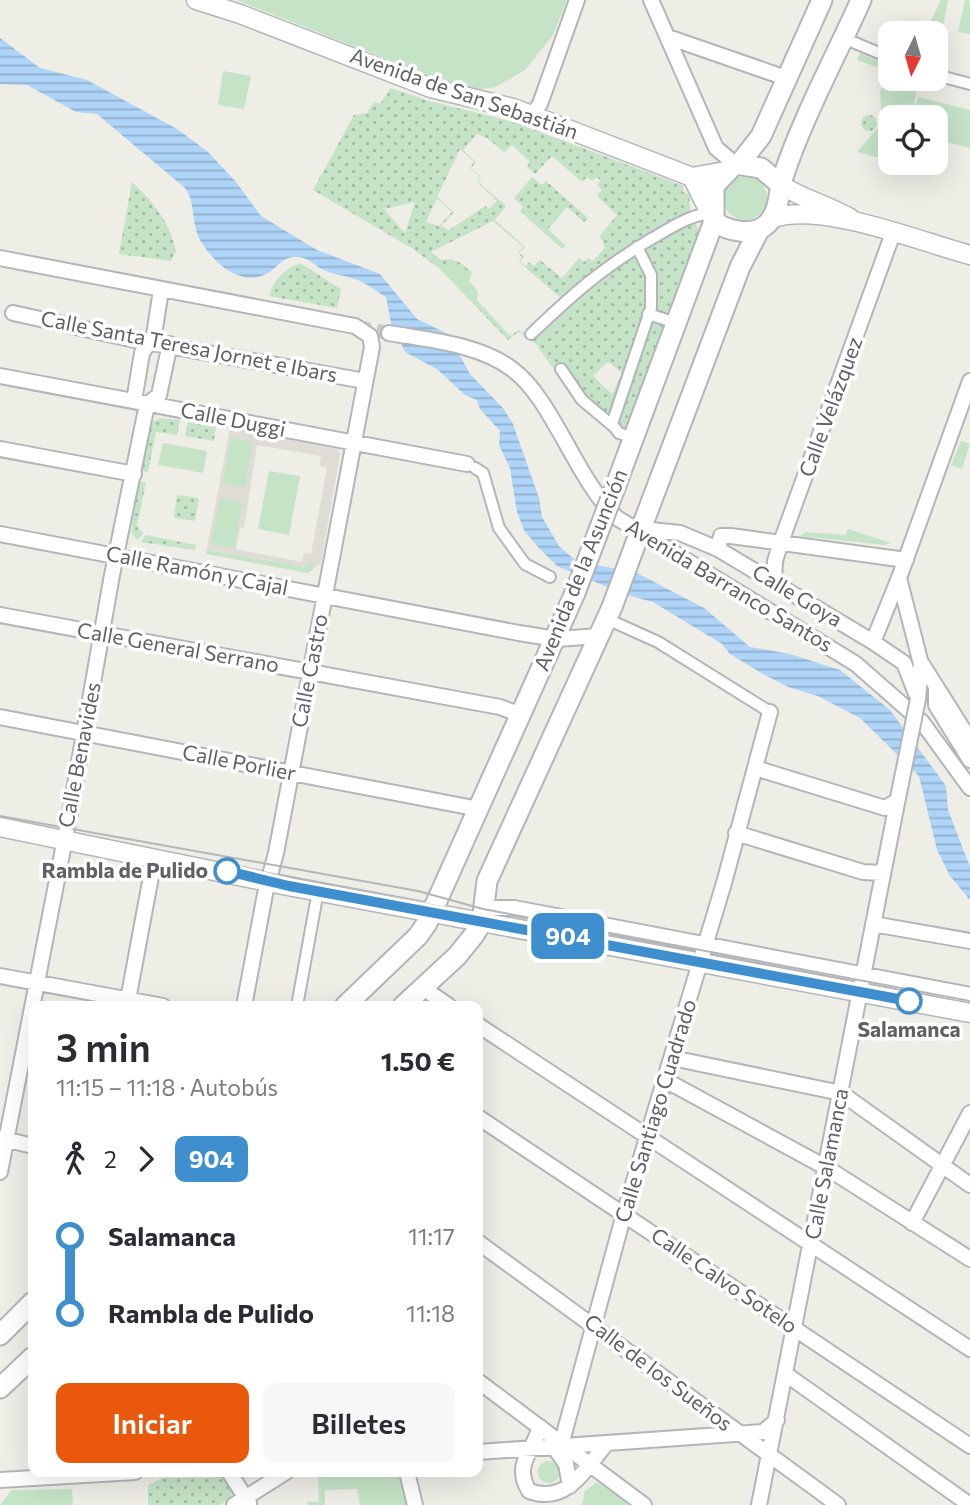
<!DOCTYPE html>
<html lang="es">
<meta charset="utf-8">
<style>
:root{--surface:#fff;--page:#f7f7f7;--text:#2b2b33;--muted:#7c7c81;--accent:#ea580c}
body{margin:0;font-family:Commissioner,sans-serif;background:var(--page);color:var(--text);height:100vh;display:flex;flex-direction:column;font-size:26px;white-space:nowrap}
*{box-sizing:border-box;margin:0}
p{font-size:23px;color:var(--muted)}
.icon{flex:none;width:38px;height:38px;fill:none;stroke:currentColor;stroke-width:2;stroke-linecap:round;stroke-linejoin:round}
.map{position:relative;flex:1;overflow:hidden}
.sheet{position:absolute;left:28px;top:1001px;width:455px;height:476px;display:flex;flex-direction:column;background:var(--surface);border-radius:14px;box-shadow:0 7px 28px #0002}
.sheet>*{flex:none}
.badge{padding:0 14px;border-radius:10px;font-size:24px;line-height:46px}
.needle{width:46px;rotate:185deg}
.buttons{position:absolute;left:878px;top:21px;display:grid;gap:14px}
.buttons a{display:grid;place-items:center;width:70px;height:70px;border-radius:14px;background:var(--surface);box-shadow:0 7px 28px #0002;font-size:35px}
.map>.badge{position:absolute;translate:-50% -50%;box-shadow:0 0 0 4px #fff}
.legs{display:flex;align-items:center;gap:10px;height:77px;padding:0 28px;font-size:23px}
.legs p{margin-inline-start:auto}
.overview{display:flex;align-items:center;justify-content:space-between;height:119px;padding:0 28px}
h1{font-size:38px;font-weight:600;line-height:52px}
.cta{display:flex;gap:14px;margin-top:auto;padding:14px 28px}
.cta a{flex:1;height:80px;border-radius:14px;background:var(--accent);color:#fff;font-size:28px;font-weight:600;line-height:80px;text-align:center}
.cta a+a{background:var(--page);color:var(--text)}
ul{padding:0 28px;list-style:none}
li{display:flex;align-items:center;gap:24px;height:77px;font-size:26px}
li i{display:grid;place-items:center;width:10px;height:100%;margin:0 9px;background:currentColor}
li i::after{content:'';width:18px;height:18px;margin:-9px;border:5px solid;border-radius:50%;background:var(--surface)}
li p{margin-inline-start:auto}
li:first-child i{background:linear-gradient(#0000 50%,currentColor 0)}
li:last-child i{background:linear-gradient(currentColor 50%,#0000 0)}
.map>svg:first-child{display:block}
.education{fill:#dedcd4;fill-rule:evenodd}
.grass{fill:url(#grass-dots);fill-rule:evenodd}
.garden{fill:#c5e3c7}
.water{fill:url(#water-rules)}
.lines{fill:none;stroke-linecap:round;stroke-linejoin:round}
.minor-tunnel{stroke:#cacac6;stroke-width:14;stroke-dasharray:14 7;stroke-linecap:butt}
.pedestrian-casing{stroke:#b3b6b9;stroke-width:14}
.minor-casing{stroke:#b3b6b9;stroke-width:18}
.tertiary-casing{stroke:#b3b6b9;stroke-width:21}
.secondary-casing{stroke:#b2b5b9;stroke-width:23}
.pedestrian{stroke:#fff;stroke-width:10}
.minor{stroke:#fff;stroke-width:14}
.tertiary{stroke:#fff;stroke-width:18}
.secondary{stroke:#fff;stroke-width:19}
.tram{stroke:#b4b5b5;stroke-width:2}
.minor-bridge-casing{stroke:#b3b6b9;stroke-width:18;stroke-linecap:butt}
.secondary-bridge-casing{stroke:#b2b5b9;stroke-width:23;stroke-linecap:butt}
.minor-bridge{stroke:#fff;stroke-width:14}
.secondary-bridge{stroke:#fff;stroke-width:19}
.line-1-casing{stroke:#fff;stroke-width:16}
.line-1{stroke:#3f8fcf;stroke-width:10}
.stop-1-dot{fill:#fff;stroke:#3f8fcf;stroke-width:3.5}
.labels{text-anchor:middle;stroke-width:7;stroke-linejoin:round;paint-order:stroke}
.street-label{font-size:21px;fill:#5e6165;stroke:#fff}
.stop-label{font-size:21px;font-weight:bold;fill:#5e6165;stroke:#fff;text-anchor:end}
</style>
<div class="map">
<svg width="970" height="1505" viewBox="0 0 970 1505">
<defs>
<pattern id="grass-dots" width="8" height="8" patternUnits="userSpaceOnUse" patternTransform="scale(1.75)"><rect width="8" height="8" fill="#c5e3c7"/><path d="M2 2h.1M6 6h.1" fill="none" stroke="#a3bba5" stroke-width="1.8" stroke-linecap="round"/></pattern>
<pattern id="water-rules" width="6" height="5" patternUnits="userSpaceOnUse" patternTransform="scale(1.75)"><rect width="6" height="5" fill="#aed4f7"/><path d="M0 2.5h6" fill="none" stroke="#91afcc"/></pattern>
</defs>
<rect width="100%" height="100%" fill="#eeede6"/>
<path class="education" d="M230 428 337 449 340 454 321 563 308 573 206 554ZM257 445 321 456 319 465 327 468 311 554 304 553 302 562 236 549 240 528H244ZM210 550 305 567 312 563 307 573 208 554Z"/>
<path class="grass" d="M391 88 429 101 511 121 684 186 683 192 689 194 691 216 701 234 627 429 621 428 612 433 577 404 537 345 519 332 508 340 440 269 413 249 313 190 354 115 367 113 374 102 380 104ZM477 134 487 138 504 152 512 145 530 162 527 167 535 174 552 156 582 182 587 177 592 181 597 177 601 181 597 185 602 190 597 196 617 215 600 236 605 248 593 261 588 258 584 262 579 258 562 278 540 260 534 266 530 262 525 266 520 262 524 257 519 253 525 247 495 220 506 206 478 182 481 177 471 168 476 162 463 150ZM460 149 474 162 470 168 480 177 477 182 497 201 489 209 485 206 449 230 441 226 454 212 437 197ZM437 198 452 212 439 226 426 222ZM415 202 405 233 384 209ZM493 221 523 247 518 253 522 257 519 262 562 299 523 333 519 330 510 336 477 300 478 291 469 281 472 272C463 264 454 257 441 260L431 252ZM608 362 622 373 612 394 593 376Z
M861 123a8 8 0 1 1 16 0a8 8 0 1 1-16 0Z
M532 177 542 185 546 181 588 218 584 222 567 207 548 229 566 246 562 249 520 211 523 207 514 198Z
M132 182C153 201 170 223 176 251L171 261 119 254Z
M300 263 341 289 337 308 269 296C274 280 284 269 300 263Z
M160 418 180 420 177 435 156 432 148 472 141 471 150 423Z
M188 422 216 426 214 441 185 436Z
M139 481 146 482 137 526 143 534 137 540 131 532Z
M177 495 199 498 195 521 174 518Z
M146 535 196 545 195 550 141 542Z
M227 1477 236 1495 220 1505H148V1485L162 1478Z"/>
<path class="garden" d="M236 0H567L553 35 525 70 496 87 468 91Z
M941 0H948L943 27 930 23Z
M965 0 970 1V34L958 32Z
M860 53 891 67V72L857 60Z
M223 71 251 76 244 109 218 105Z
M884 81 917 91 910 117H891V161L857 152 882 123 880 92Z
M918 97 970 110V148L936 139V117H913Z
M723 198a22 22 0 1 1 44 0a22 22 0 1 1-44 0Z
M451 259 470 273 468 283 478 294 475 300 443 268Z
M559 315 564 321 543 340 537 341 535 337Z
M231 438 253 442 245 487 223 483Z
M961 441 970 444 962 469 951 465Z
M163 443 207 451 203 473 158 465Z
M269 471 300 476 289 535 258 529Z
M220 498 242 502 234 548 211 544Z
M848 529 891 543 885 545 800 536 806 532 845 535Z
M208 550 305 567 312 562 315 566 307 573 207 554Z
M538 1472a11 11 0 1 1 22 0a11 11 0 1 1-22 0Z
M352 1472H397L409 1505H360L357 1489H352L325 1490V1505H308L307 1502H319L318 1477 353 1475Z
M597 1482 631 1505H582L585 1491Z
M72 1489 73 1505H0L12 1490Z"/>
<path class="water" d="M0 38 40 68 87 80 177 129 207 151 236 182 261 216 317 250 380 274 417 319 448 334 470 374 503 408 513 424 539 498 542 517 559 546 576 561 637 573 704 608 750 647 790 654 840 670 890 710 946 786 948 810 970 867V900L950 876 937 850 919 776 860 718 818 696 788 687 763 674 730 654 722 644 653 602 627 595 557 566 538 547 524 530 517 512 510 468 499 445 500 431 480 409 477 400 465 395 437 369 405 352 391 323 386 297C377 292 368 284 358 280 347 276 334 275 322 269 314 265 309 258 299 257 283 255 280 266 268 273 242 288 215 264 202 243 190 225 197 205 185 188L97 114 76 112 27 85 0 84Z"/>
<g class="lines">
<path class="minor-tunnel" d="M356 327 389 333"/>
<g class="pedestrian-casing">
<path id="pedestrian" d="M848 40 891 58
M936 75 970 84
M648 314 670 321
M531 334C573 294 601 269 651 239 671 228 687 216 710 213
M561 369 582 400 613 426
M633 438 619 433 612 424 651 308V275L637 247
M475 468 483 473 499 528 525 564 550 577
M607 619 658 642 770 712
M297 1006 318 891"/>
</g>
<g class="minor-casing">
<path id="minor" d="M651 0 716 148 735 164
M668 37 786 78
M532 115 540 104 577 0
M0 258 355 326 370 336 372 347 276 853 265 894 244 1006
M13 313 135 340 365 381
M389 333C428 340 479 344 512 369 553 399 575 478 617 518L856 664 922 722 970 788
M0 376 467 464
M134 401 142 353 154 335 161 290
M0 449 134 474
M641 529 680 533 718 549 873 642 904 663 918 699
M0 534 519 633 556 639 600 636
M718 549 721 536H731L906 560
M899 578 921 664 918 699
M774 581 775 561 781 542 893 233
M0 615 500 707 521 715
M873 642 899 578 970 381
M922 664 970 740
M936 688V705L970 760
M0 717 479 809
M755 768 885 808 897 801
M736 833 863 872 883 873
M483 908H514L970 995
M873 924 970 941
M0 976 163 1006
M423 988 449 1006
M128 1000 152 871 151 857
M478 1025 970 1349
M672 1058 841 1093 970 1185
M665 1080 827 1168 970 1259
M478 1117 970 1446
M0 1138 33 1146
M0 1172 70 813 112 575 145 414 148 404 159 395 170 344
M912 1223 970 1113
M478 1242 838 1505
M787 1375 970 1505
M478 1381 644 1505
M540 1427C533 1452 513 1464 529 1491 567 1505 585 1469 607 1443
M561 1445 624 1214 724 883 770 712
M554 1447 566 1464 570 1486
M478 1452 763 1432 777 1420
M229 1472 249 1503
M407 1472 415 1505
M0 1480 135 1472
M234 1505 286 1472
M759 1505 898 798"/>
</g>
<g class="tertiary-casing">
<path id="tertiary" d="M196 0 240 14 431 88 513 108 692 177 725 171
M692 177 714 221
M781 185C803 199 827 205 850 218
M773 218C823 202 918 241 970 255
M0 827 288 886 970 1013"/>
</g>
<g class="secondary-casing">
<path id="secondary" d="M740 163 761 136 822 0
M781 185 761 168 735 164 714 186V221C728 232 755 237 768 223 780 211 778 192 783 177 803 117 835 58 861 0
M616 485 714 221
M641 529 740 267 759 230
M345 1006 418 936 427 923 575 593
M403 1006 457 956 474 935 482 922 487 881 612 607
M0 1335 33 1302
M0 1388 33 1357"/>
</g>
<use href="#pedestrian" class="pedestrian"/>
<use href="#minor" class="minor"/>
<use href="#tertiary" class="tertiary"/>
<use href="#secondary" class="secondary"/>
<path class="tram" d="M0 816 418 891 483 909 970 1001
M247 869 447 908"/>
<g class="minor-bridge-casing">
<path id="minor-bridge" d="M898 798 918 699"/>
</g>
<g class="secondary-bridge-casing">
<path id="secondary-bridge" d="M575 593 616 485
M612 607 641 529"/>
</g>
<use href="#minor-bridge" class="minor-bridge"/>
<use href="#secondary-bridge" class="secondary-bridge"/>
</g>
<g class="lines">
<g class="line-1-casing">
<path id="line-1" d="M227 871 289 886 909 1001"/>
</g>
<use href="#line-1" class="line-1"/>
</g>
<g class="stop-1-dot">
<circle cx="227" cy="871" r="12"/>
<circle cx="909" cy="1001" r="12"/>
</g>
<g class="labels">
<g class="street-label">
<text transform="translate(464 94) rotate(19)" y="7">Avenida de San Sebastián</text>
<text transform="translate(189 347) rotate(11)" y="7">Calle Santa Teresa Jornet e Ibars</text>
<text transform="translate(831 407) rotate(-70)" y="7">Calle Velázquez</text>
<text transform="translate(233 420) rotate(11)" y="7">Calle Duggi</text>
<text transform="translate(581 570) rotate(-68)" y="7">Avenida de la Asunción</text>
<text transform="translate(197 571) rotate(11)" y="7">Calle Ramón y Cajal</text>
<text transform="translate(729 586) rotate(31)" y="7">Avenida Barranco Santos</text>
<text transform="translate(797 596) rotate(31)" y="7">Calle Goya</text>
<text transform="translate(178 648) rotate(10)" y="7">Calle General Serrano</text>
<text transform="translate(310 671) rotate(-79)" y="7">Calle Castro</text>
<text transform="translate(80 755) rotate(-79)" y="7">Calle Benavides</text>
<text transform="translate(239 763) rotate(11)" y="7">Calle Porlier</text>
<text transform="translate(656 1111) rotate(-73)" y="7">Calle Santiago Cuadrado</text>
<text transform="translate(827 1164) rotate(-79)" y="7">Calle Salamanca</text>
<text transform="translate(724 1281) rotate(34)" y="7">Calle Calvo Sotelo</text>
<text transform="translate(658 1373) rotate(37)" y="7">Calle de los Sueños</text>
</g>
<g class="stop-label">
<text x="208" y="878">Rambla de Pulido</text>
<text x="909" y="1037" text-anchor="middle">Salamanca</text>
</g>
</g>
</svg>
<div class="buttons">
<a><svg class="needle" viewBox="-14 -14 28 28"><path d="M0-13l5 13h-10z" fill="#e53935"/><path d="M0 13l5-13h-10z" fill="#7c7c81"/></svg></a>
<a><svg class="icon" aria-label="locate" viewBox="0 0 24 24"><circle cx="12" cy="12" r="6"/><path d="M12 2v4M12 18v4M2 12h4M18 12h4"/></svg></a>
</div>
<b class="badge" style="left:568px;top:936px;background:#3f8fcf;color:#fff">904</b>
<section class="sheet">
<div class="overview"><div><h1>3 min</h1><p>11:15 – 11:18 · Autobús</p></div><b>1.50 €</b></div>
<div class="legs"><svg class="icon" aria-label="walk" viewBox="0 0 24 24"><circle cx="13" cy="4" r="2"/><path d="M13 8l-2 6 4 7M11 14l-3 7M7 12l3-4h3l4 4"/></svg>2<svg class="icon" aria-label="forward" viewBox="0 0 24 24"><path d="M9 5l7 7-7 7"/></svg><b class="badge" style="background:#3f8fcf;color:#fff">904</b></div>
<ul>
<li><i style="color:#3f8fcf"></i><b>Salamanca</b><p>11:17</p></li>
<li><i style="color:#3f8fcf"></i><b>Rambla de Pulido</b><p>11:18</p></li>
</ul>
<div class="cta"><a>Iniciar</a><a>Billetes</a></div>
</section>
</div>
